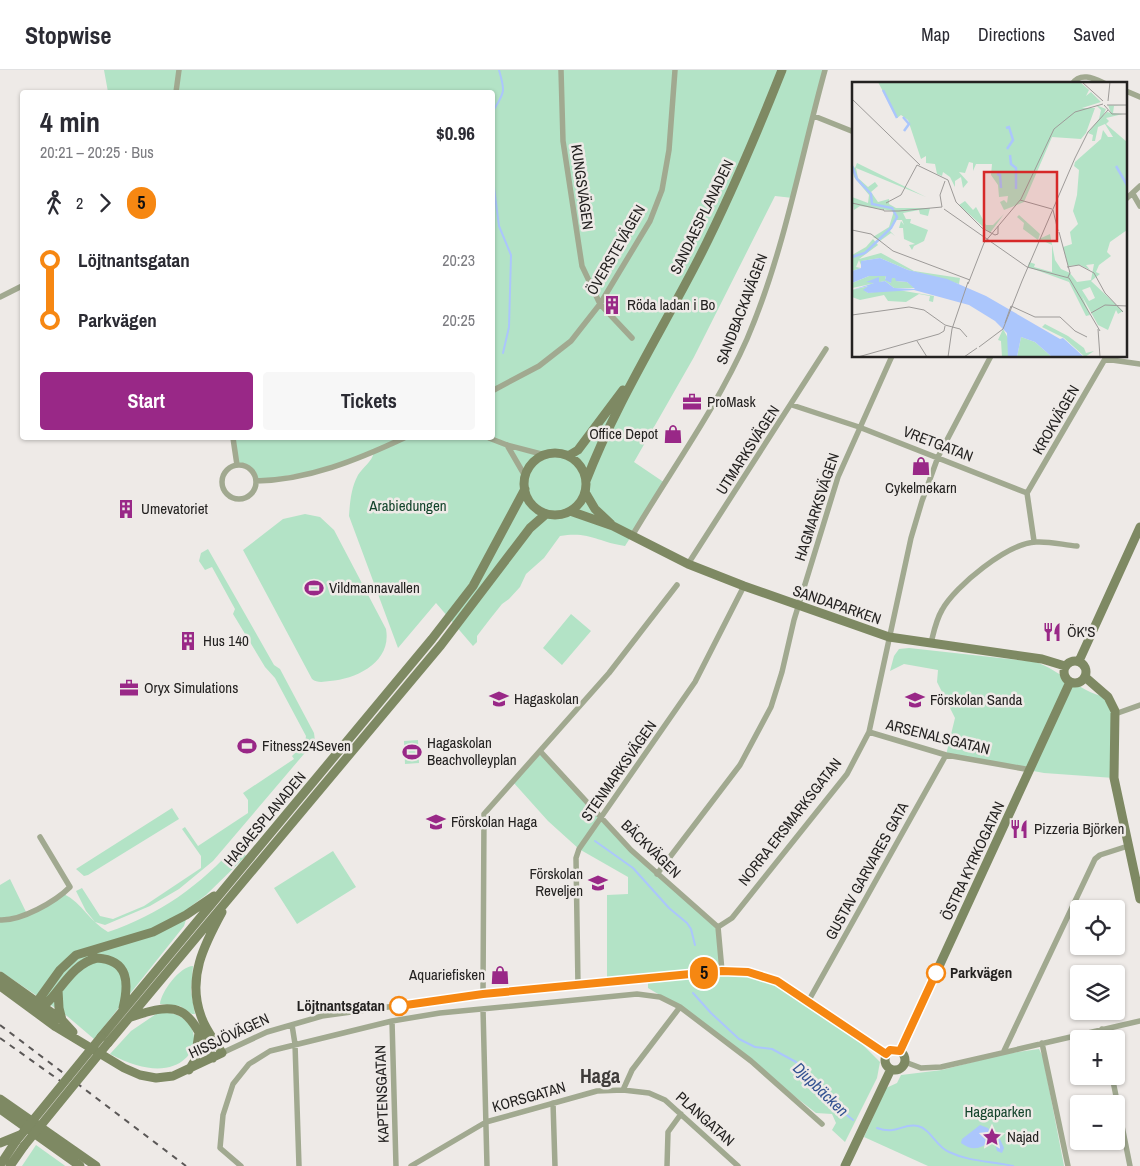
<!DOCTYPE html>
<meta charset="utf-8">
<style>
:root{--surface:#fff;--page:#f7f7f7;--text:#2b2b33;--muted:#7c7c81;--line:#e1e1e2;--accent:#992887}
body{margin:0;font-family:"Archivo Narrow",sans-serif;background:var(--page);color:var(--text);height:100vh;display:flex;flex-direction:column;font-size:19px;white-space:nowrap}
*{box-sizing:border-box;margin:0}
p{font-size:16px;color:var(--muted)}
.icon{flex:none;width:28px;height:28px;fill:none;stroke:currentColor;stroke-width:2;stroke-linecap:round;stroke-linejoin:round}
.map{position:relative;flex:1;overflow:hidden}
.panel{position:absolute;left:20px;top:20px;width:475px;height:350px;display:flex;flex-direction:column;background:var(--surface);border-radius:5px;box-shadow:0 1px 4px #0004}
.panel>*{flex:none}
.badge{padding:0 10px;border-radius:16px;font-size:18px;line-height:32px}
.controls{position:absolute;left:1070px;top:830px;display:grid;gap:10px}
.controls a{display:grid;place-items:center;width:55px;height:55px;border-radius:5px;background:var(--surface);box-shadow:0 1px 4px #0004;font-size:25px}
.map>.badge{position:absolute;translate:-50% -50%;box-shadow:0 0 0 2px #fff}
.legs{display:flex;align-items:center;gap:8px;height:55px;padding:0 20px;font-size:16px}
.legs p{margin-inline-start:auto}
.head{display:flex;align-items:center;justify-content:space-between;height:85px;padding:0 20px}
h1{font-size:28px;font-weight:800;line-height:38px}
.action{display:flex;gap:10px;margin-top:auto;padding:10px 20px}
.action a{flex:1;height:58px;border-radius:5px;background:var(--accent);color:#fff;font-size:20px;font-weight:800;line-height:58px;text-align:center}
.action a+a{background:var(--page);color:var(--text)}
ul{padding:0 20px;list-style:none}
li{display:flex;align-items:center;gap:18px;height:60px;font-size:19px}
li i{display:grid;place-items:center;width:8px;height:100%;margin:0 6px;background:currentColor}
li i::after{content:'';width:12px;height:12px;margin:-6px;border:4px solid;border-radius:50%;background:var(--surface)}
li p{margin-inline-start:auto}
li:first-child i{background:linear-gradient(#0000 50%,currentColor 0)}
li:last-child i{background:linear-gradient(currentColor 50%,#0000 0)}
header{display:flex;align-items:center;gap:30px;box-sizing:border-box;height:70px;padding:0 25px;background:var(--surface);border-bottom:1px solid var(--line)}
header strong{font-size:24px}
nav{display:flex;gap:28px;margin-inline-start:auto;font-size:18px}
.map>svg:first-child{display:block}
.green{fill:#b3e3c6}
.water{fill:#abc6fc}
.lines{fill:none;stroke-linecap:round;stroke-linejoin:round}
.stream{stroke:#abc6fc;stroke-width:2}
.street{stroke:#a1a990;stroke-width:5.5}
.secondary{stroke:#7e8963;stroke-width:9}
.rail{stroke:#5b5857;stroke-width:2;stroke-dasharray:6 6;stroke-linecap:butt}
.secondary-bridge{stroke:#7e8963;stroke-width:9}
.line-1-casing{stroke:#fff;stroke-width:11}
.line-1{stroke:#f68712;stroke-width:8}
.stop-1-dot{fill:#fff;stroke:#f68712;stroke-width:2.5}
.labels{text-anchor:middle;stroke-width:5;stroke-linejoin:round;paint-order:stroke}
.street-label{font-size:15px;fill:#242221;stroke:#eeeae7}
.poi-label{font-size:15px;fill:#242221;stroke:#eeeae7;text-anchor:start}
.park-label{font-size:15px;fill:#14442c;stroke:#eeeae7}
.stop-label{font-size:15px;font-weight:bold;fill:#242221;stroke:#eeeae7;text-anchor:start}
.water-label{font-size:16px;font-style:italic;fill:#335292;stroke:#eeeae7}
.district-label{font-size:20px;font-weight:bold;fill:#3e3b39;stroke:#eeeae7}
.inset-river{fill:none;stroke:#abc6fc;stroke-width:2.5}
.inset-road{fill:none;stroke:#9d9a98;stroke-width:1}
.view{fill:#d62828;fill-opacity:0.15;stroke:#d62828;stroke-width:2.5}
.inset-edge{fill:none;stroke:#242221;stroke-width:2.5}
</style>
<header>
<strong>Stopwise</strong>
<nav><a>Map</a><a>Directions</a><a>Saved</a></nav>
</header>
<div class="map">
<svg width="1140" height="1096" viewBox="0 0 1140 1096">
<rect width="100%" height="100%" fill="#eeeae7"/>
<path class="green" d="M104 0H825L793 128 775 126 694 287 634 392 665 413 625 476C598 472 589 461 560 466L544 488 526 504 520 517 509 529 502 534 490 549 477 566V572L473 576 436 533 398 578 349 446C350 432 351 418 358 405 363 397 372 392 374 382L327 399 256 411 249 399 237 395 233 368H492V22H108Z
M305 444 320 447 334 460 386 559C392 592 357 609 330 611 323 612 317 613 312 609L243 480 283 449Z
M208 479 274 595 280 599 314 663 315 671 213 791 179 819 150 836 105 855 95 852 86 841 76 821 82 818 100 846 113 849 144 836 201 798V786L182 759 185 757 198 776 248 743V730L243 723 294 689 292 686 305 673 306 666 275 608 265 597 233 544 235 539 212 497 205 500 199 491 201 483Z
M571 544 591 561 562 595 543 578Z
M909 578 1036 592C1059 600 1086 626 1108 627L1115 641 1114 708 1044 703 946 685 955 648 937 612 938 600 904 594 890 601 894 586 899 579Z
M418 670 419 693 405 694 404 671Z
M540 681 631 780 718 857 722 901 763 905 839 951 880 992 877 1008 845 1072 832 1060 836 1053 832 1044 816 1043 680 937 648 918V909L607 913V825L628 824V807L579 779 548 751 513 712Z
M172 738 179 749 88 805 84 806 76 799Z
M236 775 246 786 206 825 190 837 184 856 94 969 67 946 0 901V815L10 809 27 844 64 824C82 833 90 852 108 862 159 845 201 815 236 775Z
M333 781 356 817 297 854 274 818Z
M193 896 191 921 195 944H192L180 936 160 934C161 922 180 896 193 896Z
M159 942C220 941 200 1033 110 984L131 961Z
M1039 979 1043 987 1064 1096H928L864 1067 886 1018 897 1013 901 1005 942 1000 1004 984Z
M36 1075 64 1095 65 1096H22Z"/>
<path class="water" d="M980 1055 988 1058 994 1068 1000 1069 1004 1078 1002 1083 997 1081 995 1073 991 1071C981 1078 973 1082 961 1073L962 1069Z"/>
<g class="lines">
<path class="stream" d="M492 43C504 22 506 24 499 0
M492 102 499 156 511 185 509 257 503 283
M595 771 633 798 669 838 687 853 691 859 695 875
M693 923 711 943 739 969 755 977 772 979 796 992 831 1032 853 1050
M877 1058C897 1065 902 1053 918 1056 931 1059 936 1077 949 1082 970 1092 991 1091 1013 1096"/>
<path class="street" d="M561 0 563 71 582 196 600 234 632 268
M1072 14C1081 1 1095 9 1106 14
M1126 21 1140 27
M176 22 179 0
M814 46 854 62
M1133 124 1140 136
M1126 129 1140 116
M0 227 22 216
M1105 289 1140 294
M492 321 539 296 571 271 600 234 650 151 662 120 669 80 675 0
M792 335 859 357 1027 423 1034 471
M233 368 237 395
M489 368 507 375 545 385
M507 375 525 406
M222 412a17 17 0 1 1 34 0a17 17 0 1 1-34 0Z
M256 411C308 410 357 390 404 368
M1027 423 1105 289
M632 466C671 400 716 339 747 269 784 183 800 90 825 0
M688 494 826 279
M931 573C934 561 936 550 942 540 955 516 1008 473 1036 472 1049 471 1064 475 1077 476
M1115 644 1140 635
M869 662 946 685 1031 700
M540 681 631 780 718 857 722 901
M657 804 740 695 771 637 782 602 794 550 838 407 892 286
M0 850C21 851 55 832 70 817L40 767
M718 857 732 848 847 704 869 662 911 468 922 431 938 387 991 286
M578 916 576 788 579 779 695 612 744 516
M483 924 484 744 609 603 677 515
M809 930 946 685
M483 939 487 1096
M392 951 396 1096
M292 955 295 974 299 1096
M1102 959 1104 969
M1042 973 1068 1096
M1004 981 1095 789 1100 785 1128 776
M222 983 267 962 322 946 483 924 722 901 748 902 777 911 887 984
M905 992 921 998 941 997 1140 951
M1112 1006 1130 1096
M623 1020 632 1000 680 937
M553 1033 555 1096
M241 1096 220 1078 223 1045 233 1014 249 994 270 981 392 951 440 943 637 924 660 927 680 937 751 991 822 1054
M411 1096 486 1052 597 1021 623 1020 649 1023 665 1030 738 1096
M667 1096 668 1062 681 1044"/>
<path class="secondary" d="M524 414a31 31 0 1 1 62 0a31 31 0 1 1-62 0Z
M568 386 578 380 623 320
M586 411C616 333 661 262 699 188 730 127 757 63 782 0
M585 422 595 439 611 454
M570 441 613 456 688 494 744 516 889 567 1042 589 1065 596
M1064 602a11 11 0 1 1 22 0a11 11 0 1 1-22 0Z
M1079 591 1140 457
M1085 607 1108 627 1115 641 1114 708 1140 829
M0 906 62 950 73 962
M0 916 56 957 124 998 140 1005 156 1008 173 1006 222 983C215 971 205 959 201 946 187 908 204 875 222 842
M58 920 59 938 62 950
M33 939C54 940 65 895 97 888 129 890 129 913 123 938
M40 944 37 939V932L60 900 76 885 153 862 186 845 214 826
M131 947C186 928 188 942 213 988
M101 967 432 569 473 516 525 419
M108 973 441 575 530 458 546 444
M885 990a10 10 0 1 1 20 0a10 10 0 1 1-20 0Z
M900 981 1070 612
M189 1000 195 990 199 963
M0 1029 96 1096
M0 1039 80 1096
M0 1073 20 1065
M0 1095 16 1071
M10 1096 24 1076
M845 1096 891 999"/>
<path class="rail" d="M0 955 186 1096
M0 968 73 1020"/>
<path class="secondary-bridge" d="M16 1071 101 967
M24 1076 108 973"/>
</g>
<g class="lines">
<g class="line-1-casing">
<path id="line-1" d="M399 936 483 924 722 901 748 902 777 911 886 984 890 980 900 981 936 903"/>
</g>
<use href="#line-1" class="line-1"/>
</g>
<defs>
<g id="building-bare" transform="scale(1.5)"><path d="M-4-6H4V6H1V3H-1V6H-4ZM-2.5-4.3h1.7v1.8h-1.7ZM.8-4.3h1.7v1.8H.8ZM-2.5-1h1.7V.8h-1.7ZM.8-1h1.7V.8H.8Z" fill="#992887" stroke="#eeeae7" stroke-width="2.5" paint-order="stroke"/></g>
<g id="office-bare" transform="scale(1.5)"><path d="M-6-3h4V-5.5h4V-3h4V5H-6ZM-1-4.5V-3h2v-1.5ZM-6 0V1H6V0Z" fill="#992887" stroke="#eeeae7" stroke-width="2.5" paint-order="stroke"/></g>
<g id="shop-bare" transform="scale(1.5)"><path d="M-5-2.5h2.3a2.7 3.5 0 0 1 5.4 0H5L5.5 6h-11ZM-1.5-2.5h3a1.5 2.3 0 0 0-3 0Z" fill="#992887" stroke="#eeeae7" stroke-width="2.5" paint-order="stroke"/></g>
<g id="stadium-bare" transform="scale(1.5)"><path d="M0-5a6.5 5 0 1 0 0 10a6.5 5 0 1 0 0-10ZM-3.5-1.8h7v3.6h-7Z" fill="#992887" stroke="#eeeae7" stroke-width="2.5" paint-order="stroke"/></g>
<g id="restaurant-bare" transform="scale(1.5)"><path d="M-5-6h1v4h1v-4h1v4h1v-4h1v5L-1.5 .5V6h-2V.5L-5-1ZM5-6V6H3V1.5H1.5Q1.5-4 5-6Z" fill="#992887" stroke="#eeeae7" stroke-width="2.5" paint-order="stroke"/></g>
<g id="school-bare" transform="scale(1.5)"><path d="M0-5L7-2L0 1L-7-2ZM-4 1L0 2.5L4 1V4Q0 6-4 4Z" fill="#992887" stroke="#eeeae7" stroke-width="2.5" paint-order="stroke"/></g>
<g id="sight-bare" transform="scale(1.5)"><path d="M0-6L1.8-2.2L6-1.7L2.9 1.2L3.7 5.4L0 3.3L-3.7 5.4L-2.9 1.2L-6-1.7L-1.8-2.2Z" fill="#992887" stroke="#eeeae7" stroke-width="2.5" paint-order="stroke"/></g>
</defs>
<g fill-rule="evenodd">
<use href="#building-bare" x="612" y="235"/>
<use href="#office-bare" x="692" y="332"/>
<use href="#shop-bare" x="673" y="364"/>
<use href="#shop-bare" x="921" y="396"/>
<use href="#building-bare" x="126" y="439"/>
<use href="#stadium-bare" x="314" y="518"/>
<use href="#restaurant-bare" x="1052" y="562"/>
<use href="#building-bare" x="188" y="571"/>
<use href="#office-bare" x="129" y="618"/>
<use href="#school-bare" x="499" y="629"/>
<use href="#school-bare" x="915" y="630"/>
<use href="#stadium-bare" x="247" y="676"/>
<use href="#stadium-bare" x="412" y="682"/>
<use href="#school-bare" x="436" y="752"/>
<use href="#restaurant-bare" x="1019" y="759"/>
<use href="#school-bare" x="598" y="813"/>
<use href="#shop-bare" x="500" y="905"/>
<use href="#sight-bare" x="992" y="1067"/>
</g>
<g class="stop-1-dot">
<circle cx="936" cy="903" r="9"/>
<circle cx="399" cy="936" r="9"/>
</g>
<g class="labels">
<g class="street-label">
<text transform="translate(582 117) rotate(82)" y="5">KUNGSVÄGEN</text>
<text transform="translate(702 147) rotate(-64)" y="5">SANDAESPLANADEN</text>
<text transform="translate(616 180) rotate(-60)" y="5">ÖVERSTEVÄGEN</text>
<text transform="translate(742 239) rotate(-69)" y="5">SANDBACKAVÄGEN</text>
<text transform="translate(1056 350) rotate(-60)" y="5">KROKVÄGEN</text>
<text transform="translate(938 374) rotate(21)" y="5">VRETGATAN</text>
<text transform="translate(748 380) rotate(-57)" y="5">UTMARKSVÄGEN</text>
<text transform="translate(817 437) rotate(-72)" y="5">HAGMARKSVÄGEN</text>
<text transform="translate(837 535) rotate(19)" y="5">SANDAPARKEN</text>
<text transform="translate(938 667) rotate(14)" y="5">ARSENALSGATAN</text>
<text transform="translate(619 701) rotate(-55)" y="5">STENMARKSVÄGEN</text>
<text transform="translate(265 749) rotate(-50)" y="5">HAGAESPLANADEN</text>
<text transform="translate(790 752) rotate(-52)" y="5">NORRA ERSMARKSGATAN</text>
<text transform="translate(651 779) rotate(44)" y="5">BÄCKVÄGEN</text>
<text transform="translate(973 791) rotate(-65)" y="5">ÖSTRA KYRKOGATAN</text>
<text transform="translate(867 801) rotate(-61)" y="5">GUSTAV GARVARES GATA</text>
<text transform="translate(229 966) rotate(-25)" y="5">HISSJÖVÄGEN</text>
<text transform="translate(382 1024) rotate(-92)" y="5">KAPTENSGATAN</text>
<text transform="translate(529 1027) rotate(-16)" y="5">KORSGATAN</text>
<text transform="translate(705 1049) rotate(42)" y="5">PLANGATAN</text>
</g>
<g class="poi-label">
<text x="627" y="240">Röda ladan i Bo</text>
<text x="707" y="337">ProMask</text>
<text x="658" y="369" text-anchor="end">Office Depot</text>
<text x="921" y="423" text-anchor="middle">Cykelmekarn</text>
<text x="141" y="444">Umevatoriet</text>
<text x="329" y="523">Vildmannavallen</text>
<text x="1067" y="567">ÖK'S</text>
<text x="203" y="576">Hus 140</text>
<text x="144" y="623">Oryx Simulations</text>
<text x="514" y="634">Hagaskolan</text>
<text x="930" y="635">Förskolan Sanda</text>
<text x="427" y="678">Hagaskolan<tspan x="427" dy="17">Beachvolleyplan</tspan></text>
<text x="262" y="681">Fitness24Seven</text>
<text x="451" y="757">Förskolan Haga</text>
<text x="1034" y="764">Pizzeria Björken</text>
<text x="583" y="809" text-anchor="end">Förskolan<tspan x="583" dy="17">Reveljen</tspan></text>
<text x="485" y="910" text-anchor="end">Aquariefisken</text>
<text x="1007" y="1072">Najad</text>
</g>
<g class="park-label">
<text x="408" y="441">Arabiedungen</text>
<text x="998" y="1047">Hagaparken</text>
</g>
<g class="stop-label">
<text x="950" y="908">Parkvägen</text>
<text x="385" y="941" text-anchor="end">Löjtnantsgatan</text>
</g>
<g class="water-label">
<text transform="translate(821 1019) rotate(44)" y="6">Djupbäcken</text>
</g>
<g class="district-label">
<text x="600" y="1013">Haga</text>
</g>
</g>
<g transform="translate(852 12)">
<rect width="275" height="275" fill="#eeeae7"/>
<path d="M26 0H228L237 8 234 14 239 10 249 20 230 26H243L234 51 229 57 200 55 172 120 152 128 148 120 152 118 155 121 156 114 147 115 146 103 139 93 140 82H124L121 89V81L117 80 113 91 107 90 116 100 111 106 109 95 103 99V105L98 95 91 90 90 94 85 92 83 82 74 81V74L69 77 56 38 49 33 45 36ZM244 23 254 27 251 34 255 30 259 31 256 23 275 24H262L261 31 271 32 254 36 257 39 254 42 275 60V148L258 160 255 170 259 174 247 183 244 190 248 192 239 199 271 229 266 232 264 228 256 248 246 243 230 214 238 233 234 234 217 200 176 185 177 180 183 182 182 185 200 190V163L187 157 198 152 203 178 209 187 218 191 225 200 239 198 242 182 234 183 238 188 228 183 216 184 211 165 220 162 218 150 226 142 221 129 225 113 227 88 222 84 223 80 249 57 251 48 256 55H261L253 42 246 45 243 59H240L241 53 236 51 247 37 249 28ZM238 205 243 216 237 219 230 208ZM5 81 74 115 4 86 6 96 16 105 23 100 26 104 19 110 26 120 37 117V122L44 126H78L76 134 68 132 67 128 51 131 54 137H59L58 141 76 148 72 159 62 164 60 168 57 163 63 162 52 157 51 146H47L49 139 52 143 50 138H44L38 149 43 154 39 151 28 159 21 155 37 145 42 129 8 124 2 128 0 115 16 121 17 113 2 95 0 83 3 86ZM113 119 121 128 124 125 134 143H141L152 132 145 120 152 132 138 151 107 123ZM167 133 188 152 186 158 171 147 172 141 165 135ZM21 157 26 163 7 177 29 171 62 189 108 196 107 202 56 188 28 176 10 179 9 183 7 178 4 185 9 186 0 189V173L14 165ZM17 194H34L33 197 39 201V196H44V199L55 200 63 206H42L33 199 0 206V201ZM17 204 12 208 16 211 40 207 82 214 81 220 77 219 78 214 67 212 54 220 36 219 32 213 8 218 0 215V208ZM193 242 216 254 232 266 234 271 242 269 233 275 212 256 190 245ZM151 247 157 258 156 275H150L149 259 146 258ZM169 255 183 260 200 275H165Z" fill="#b3e3c6" fill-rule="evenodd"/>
<path d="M28 176 56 188 95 197 134 214 208 257 211 256 232 275H200L183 260 169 255 165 275H156L155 251 143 239 117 223 62 208 16 211 11 208 16 204 0 208 22 201 14 200 27 195V200L33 199 42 206 63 207 55 200 44 199 43 196H40L39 201 33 198 34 194H17L0 201V189L9 186V179Z" fill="#abc6fc"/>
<path class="inset-river" d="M31 8 45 36M51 35 57 42 52 49M154 46 157 45 161 58 155 67M158 73 159 82 164 86V107M0 84 5 97 19 112 20 122 40 126 45 135 39 146 13 171 0 175M264 84 275 103M145 92 148 93 149 106"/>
<path class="inset-road" d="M230 0 251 19M0 17 68 83M256 19 258 0M252 23 260 32H275M255 23H275M65 83 96 98 104 120 130 146 143 153 146 152V144M168 118 200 127M0 121 31 128M34 121 49 113 65 83M90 125 88 113 93 99M31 127 32 129H47L90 125M92 127 175 185 217 196 248 249M201 128 206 149M0 148 19 152 41 169 118 198M207 150 218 191 216 195M215 185 227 183 242 191 253 211 271 230M170 199 223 76 236 50 256 28M116 202 132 161 169 117 202 47 223 30 251 22M239 231 253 223 275 224M0 233 57 225 72 228 93 243 108 247 115 255M153 241 159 224 183 235H208L223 249 235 255M246 247 248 275M65 259 75 275M127 265 151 247 170 199M6 275 87 252 92 249 93 244M96 275 100 247 116 200M112 275 125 266"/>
<path class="view" d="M132 90H205V159H132Z"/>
<rect width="275" height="275" class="inset-edge"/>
</g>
</svg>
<div class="controls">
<a><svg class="icon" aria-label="locate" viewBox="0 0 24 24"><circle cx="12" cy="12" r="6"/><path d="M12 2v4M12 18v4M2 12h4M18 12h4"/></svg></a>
<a><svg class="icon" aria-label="layers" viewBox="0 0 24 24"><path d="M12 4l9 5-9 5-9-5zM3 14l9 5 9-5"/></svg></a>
<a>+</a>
<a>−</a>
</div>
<b class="badge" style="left:704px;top:903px;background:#f68712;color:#111">5</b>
<section class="panel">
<div class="head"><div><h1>4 min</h1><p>20:21 – 20:25 · Bus</p></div><b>$0.96</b></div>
<div class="legs"><svg class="icon" aria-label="walk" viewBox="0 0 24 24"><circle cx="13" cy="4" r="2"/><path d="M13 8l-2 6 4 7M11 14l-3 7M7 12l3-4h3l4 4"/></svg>2<svg class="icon" aria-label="forward" viewBox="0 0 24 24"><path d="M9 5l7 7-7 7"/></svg><b class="badge" style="background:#f68712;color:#111">5</b></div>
<ul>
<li><i style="color:#f68712"></i><b>Löjtnantsgatan</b><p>20:23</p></li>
<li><i style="color:#f68712"></i><b>Parkvägen</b><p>20:25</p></li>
</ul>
<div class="action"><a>Start</a><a>Tickets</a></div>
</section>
</div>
